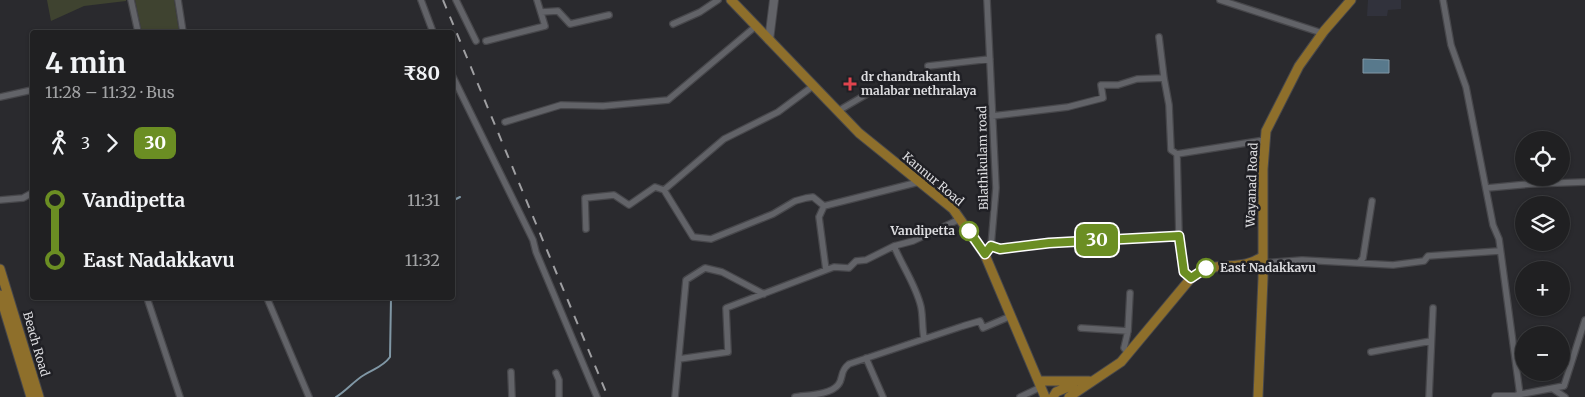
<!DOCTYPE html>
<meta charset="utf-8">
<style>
:root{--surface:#202022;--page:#28282a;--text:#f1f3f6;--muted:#a2a3a5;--line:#3d3e40}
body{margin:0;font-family:Merriweather,serif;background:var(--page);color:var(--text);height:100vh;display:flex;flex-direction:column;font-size:19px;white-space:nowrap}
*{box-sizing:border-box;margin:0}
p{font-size:16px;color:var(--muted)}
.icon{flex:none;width:28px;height:28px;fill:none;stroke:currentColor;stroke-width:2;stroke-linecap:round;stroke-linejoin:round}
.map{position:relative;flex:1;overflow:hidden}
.panel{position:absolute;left:30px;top:30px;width:425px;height:270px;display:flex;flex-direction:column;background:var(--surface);border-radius:5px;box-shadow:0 1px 4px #0004,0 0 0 1px var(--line)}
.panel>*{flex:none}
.badge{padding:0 10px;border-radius:8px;font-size:18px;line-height:32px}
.buttons{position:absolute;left:1515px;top:131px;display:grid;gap:10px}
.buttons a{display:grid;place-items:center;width:55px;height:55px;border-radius:50%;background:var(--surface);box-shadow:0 1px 4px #0004,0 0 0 1px var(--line);font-size:25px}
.map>.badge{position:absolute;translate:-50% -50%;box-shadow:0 0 0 2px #fff}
.legs{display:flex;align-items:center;gap:8px;height:55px;padding:0 15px;font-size:16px}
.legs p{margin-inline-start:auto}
.head{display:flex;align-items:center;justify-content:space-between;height:85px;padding:0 15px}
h1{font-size:28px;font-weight:700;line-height:38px}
ul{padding:0 15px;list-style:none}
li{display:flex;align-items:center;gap:18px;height:60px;font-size:19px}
li i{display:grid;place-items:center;width:8px;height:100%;margin:0 6px;background:currentColor}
li i::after{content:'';width:12px;height:12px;margin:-6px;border:4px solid;border-radius:50%;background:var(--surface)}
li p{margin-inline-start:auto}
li:first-child i{background:linear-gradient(#0000 50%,currentColor 0)}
li:last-child i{background:linear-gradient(currentColor 50%,#0000 0)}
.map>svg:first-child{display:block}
.built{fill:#31323c}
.green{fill:#3f4330}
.water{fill:#58798c;stroke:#8097a5}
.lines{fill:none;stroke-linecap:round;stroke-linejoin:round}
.stream{stroke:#8097a5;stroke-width:2}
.minor-casing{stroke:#47474b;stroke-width:8}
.tertiary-casing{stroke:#47474b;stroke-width:10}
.primary-casing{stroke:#47474b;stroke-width:11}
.minor{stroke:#626368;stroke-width:5.5}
.tertiary{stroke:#626368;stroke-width:8}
.primary{stroke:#8e6f2b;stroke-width:9}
.rail{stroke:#9f9fa2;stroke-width:2;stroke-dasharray:9 9;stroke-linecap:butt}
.line-1-casing{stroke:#fff;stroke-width:11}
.line-1{stroke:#6b8e23;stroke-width:8}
.health-dot{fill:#e0444e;stroke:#202025;stroke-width:2}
.stop-1-dot{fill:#fff;stroke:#6b8e23;stroke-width:2.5}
.labels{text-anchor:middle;stroke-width:5;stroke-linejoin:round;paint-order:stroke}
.poi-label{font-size:12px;font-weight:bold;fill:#dcdcdf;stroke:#202025;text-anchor:start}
.street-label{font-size:12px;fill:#dcdcdf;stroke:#202025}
.stop-label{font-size:12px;font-weight:bold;fill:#dcdcdf;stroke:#202025;text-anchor:end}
</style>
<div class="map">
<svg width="1585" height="397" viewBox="0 0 1585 397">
<rect width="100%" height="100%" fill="#2a2a2e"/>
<path class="built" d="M1368 0H1401V9L1388 10 1387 16H1367Z"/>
<path class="green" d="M47 0H126V1L84 6 51 21Z
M135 0H174L179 32H142Z"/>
<path class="water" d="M1363 59 1389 60V73H1363Z"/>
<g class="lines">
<path class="stream" d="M452 201 460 197
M336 397C346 391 354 381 364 375 373 369 383 367 390 357L391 298"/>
<g class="minor-casing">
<path id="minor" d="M131 0 138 32
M178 0 183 32
M421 0 433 32
M456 0 476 41
M1220 0 1322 33
M1443 0 1451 45 1466 87 1493 225 1499 239 1520 395
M541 12 558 11 570 24 609 15
M673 24 700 12 718 0
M1159 37 1164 78
M486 41 545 26 537 0
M928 66 990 59
M452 75 533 240 536 252 597 397
M0 97 32 90
M838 111 867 94
M992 116 1068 107 1103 98 1101 85H1118L1137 79 1164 78 1169 105 1171 150 1177 154
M505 122 561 105 603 106 668 100 756 26
M1487 188 1530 184 1585 182
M664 190 724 139 778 112 813 86
M0 200 23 198 32 193
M586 229 585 198 614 195 629 205 655 187 664 190 693 237 711 239 773 214 795 201 806 198 813 197 824 206
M1179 236 1177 154 1265 140
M894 246C902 266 916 285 921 307 923 317 922 328 924 338
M991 246 1000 249 1049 243 1179 236 1184 272 1191 278
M985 255 991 246 996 188 987 0
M1263 263 1302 260 1393 265 1424 261 1428 256 1499 251
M1359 263 1363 258 1372 201
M826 270 819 217 824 206 919 182
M147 298 180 397
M267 298 309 397
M1081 328 1128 331
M1371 352 1431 341
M1128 353 1124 348 1128 331 1130 293
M866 358 883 397
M679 359 728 352 726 308 834 267 849 268 856 261 866 260 894 246 913 241 960 219
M511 372 512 397
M556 373 559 380V397
M1553 389 1565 397
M1517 395 1564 386 1585 320
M675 397 686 280 705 268 722 272 764 294
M795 397C806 395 830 395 838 385 844 378 839 372 849 364L963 326 980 321 983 328 1011 316
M1020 397 1041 387
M1429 397 1433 308"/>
</g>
<g class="tertiary-casing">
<path id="tertiary" d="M769 40 774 0
M1496 397H1514"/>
</g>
<g class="primary-casing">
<path id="primary" d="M731 0 859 133 953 209 985 255 1045 397
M0 269 39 397
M0 295 31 397
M1039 381H1089
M1053 397 1056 392 1073 385
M1069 397 1121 362 1191 278C1216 257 1239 274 1263 256
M1258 397 1263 278V169L1266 131 1299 66 1324 31 1351 0"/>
</g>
<use href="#minor" class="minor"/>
<use href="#tertiary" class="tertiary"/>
<use href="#primary" class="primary"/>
<path class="rail" d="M443 0 608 397"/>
</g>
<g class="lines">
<g class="line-1-casing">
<path id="line-1" d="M969 231 985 254 991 246 1000 249 1049 243 1179 236 1184 272 1191 278 1206 268"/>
</g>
<use href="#line-1" class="line-1"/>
</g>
<path class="health-dot" d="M847.5 76.5h5v5h5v5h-5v5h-5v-5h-5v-5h5z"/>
<g class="stop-1-dot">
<circle cx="969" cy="231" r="9"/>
<circle cx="1206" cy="268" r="9"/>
</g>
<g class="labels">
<g class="poi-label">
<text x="861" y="81">dr chandrakanth<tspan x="861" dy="14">malabar nethralaya</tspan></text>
</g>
<g class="street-label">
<text transform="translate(983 158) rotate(-91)" y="4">Bilathikulam road</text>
<text transform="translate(933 179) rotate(40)" y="4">Kannur Road</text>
<text transform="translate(1252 185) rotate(-88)" y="4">Wayanad Road</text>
<text transform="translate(36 344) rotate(74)" y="4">Beach Road</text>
</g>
<g class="stop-label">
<text x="955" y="235">Vandipetta</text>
<text x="1220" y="272" text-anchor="start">East Nadakkavu</text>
</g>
</g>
</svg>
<div class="buttons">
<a><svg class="icon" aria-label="locate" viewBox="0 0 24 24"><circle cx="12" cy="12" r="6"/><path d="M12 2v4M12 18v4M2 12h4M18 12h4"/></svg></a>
<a><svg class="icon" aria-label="layers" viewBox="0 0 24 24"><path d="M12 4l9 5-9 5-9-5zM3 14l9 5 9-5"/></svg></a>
<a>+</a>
<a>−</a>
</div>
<b class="badge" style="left:1097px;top:240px;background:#6b8e23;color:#fff">30</b>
<section class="panel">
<div class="head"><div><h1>4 min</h1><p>11:28 – 11:32 · Bus</p></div><b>₹80</b></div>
<div class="legs"><svg class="icon" aria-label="walk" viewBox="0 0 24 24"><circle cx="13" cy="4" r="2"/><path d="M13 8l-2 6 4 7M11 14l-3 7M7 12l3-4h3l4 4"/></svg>3<svg class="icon" aria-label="forward" viewBox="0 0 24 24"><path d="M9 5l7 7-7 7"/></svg><b class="badge" style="background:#6b8e23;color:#fff">30</b></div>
<ul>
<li><i style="color:#6b8e23"></i><b>Vandipetta</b><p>11:31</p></li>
<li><i style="color:#6b8e23"></i><b>East Nadakkavu</b><p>11:32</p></li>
</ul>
</section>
</div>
